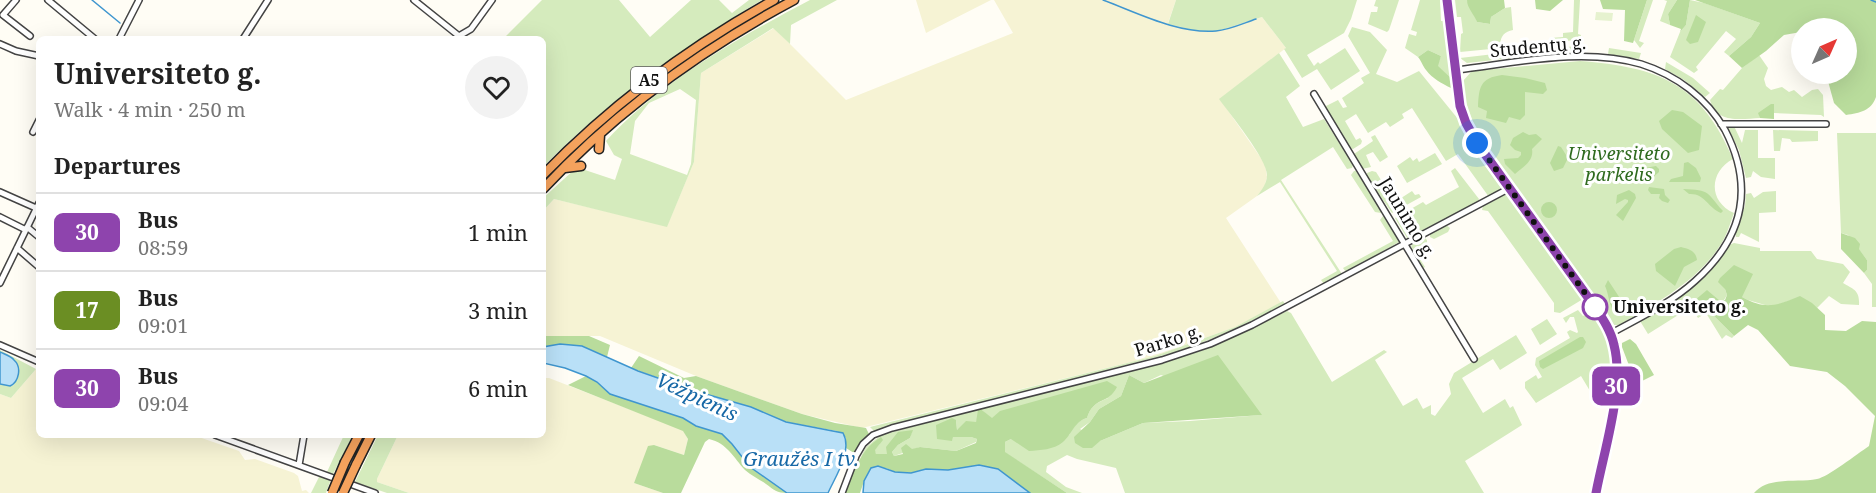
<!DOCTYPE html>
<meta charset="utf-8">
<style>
:root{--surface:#fff;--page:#f2f2f2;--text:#222;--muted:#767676;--line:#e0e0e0}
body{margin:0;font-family:"Noto Serif",serif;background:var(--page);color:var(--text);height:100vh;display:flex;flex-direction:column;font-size:22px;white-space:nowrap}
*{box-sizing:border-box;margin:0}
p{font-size:20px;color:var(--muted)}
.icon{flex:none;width:33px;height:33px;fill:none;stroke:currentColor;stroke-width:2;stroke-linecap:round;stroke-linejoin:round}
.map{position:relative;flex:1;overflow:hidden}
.sheet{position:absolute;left:36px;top:36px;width:510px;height:402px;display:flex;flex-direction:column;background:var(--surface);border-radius:9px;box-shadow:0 6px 24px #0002}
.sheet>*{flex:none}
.badge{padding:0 12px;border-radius:9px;font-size:21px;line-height:39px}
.needle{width:39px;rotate:45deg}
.fabs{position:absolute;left:1791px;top:18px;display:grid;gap:12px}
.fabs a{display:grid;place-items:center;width:66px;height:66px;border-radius:50%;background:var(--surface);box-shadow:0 6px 24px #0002;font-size:30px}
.you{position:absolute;width:30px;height:30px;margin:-15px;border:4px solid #fff;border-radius:50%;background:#1a73e8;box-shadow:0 0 0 9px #1a73e833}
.map>.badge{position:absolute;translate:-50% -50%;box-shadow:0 0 0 3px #fff}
h2{padding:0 18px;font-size:22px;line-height:54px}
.round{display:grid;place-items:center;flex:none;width:63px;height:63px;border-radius:32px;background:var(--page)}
.summary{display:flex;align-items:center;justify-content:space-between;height:102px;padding:0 18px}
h1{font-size:28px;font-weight:700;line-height:45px}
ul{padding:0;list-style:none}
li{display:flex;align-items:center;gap:18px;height:78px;padding:0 18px;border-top:2px solid var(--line)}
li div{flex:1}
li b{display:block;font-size:22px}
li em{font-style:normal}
li .badge{min-width:66px;font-weight:700;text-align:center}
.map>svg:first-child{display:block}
.farmland{fill:#f6f3d4}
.green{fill:#d5ebbd;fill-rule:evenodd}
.forest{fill:#b9dc9c}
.pitch{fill:#e6f2cf}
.water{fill:#b9e0f7;stroke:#3f96cf;stroke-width:1.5}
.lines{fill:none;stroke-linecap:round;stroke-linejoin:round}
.stream{stroke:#3f96cf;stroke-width:1.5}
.minor-casing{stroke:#444;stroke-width:8}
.major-casing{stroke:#222;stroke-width:10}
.highway-casing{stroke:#222;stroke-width:11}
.minor{stroke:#fff;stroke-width:5}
.major{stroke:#f9d66b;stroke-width:7}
.highway{stroke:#f5a25d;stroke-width:8}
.highway-bridge-casing{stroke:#222;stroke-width:11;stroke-linecap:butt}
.highway-bridge{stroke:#f5a25d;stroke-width:8}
.line-casing{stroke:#fff;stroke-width:14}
.line{stroke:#8e44ad;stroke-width:9}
.walk{stroke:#111;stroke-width:6;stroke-dasharray:0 10.8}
.stop-dot{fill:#fff;stroke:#8e44ad;stroke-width:3}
.labels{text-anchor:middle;stroke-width:6;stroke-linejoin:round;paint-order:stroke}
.shield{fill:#fff;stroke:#585858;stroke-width:1.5}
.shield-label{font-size:16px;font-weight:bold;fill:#111}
.street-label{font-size:18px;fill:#111;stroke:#fff}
.park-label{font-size:18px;font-style:italic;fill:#2f6b1f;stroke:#fff}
.stop-label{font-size:18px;font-weight:bold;fill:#111;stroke:#fff;text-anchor:start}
.water-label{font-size:20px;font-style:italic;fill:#1768a6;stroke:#fff}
</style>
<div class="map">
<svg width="1876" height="493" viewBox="0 0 1876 493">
<rect width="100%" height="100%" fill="#fffdf5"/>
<path class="farmland" d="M916 0H991L926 33Z
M994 0H1176L1168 23 1218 31 1262 17 1286 48 1220 99 1265 164 1267 177 1264 188 1257 196 1226 218 1281 303 1235 327 1155 356 862 428 802 414 696 376 600 336H543V211L554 199 667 226 694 162 701 73 774 28 846 100 1013 33Z
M36 369 39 371V435H193L239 451 245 460 255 459 294 473 298 476 302 491 306 490 309 493H0V394L11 398Z
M543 378H549L683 430 688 439 684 455 654 445 634 483 663 493H409L377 482V479L398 435H543Z"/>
<path class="green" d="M542 0H619L650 37 691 0H719L732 13 749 0H762C682 48 609 100 543 167V39H503Z
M782 0H788L672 72 634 100 543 184V181C572 153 600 124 631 99 679 61 730 30 782 0Z
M810 0H837L791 25 790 44 773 28 701 73 694 162 667 227 554 199 543 211V198L575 169 585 170 615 180 622 159 614 155 606 141C659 83 741 36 810 0ZM680 89 696 100 691 164 687 175 630 154 635 121 649 103Z
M1176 0H1357L1351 19 1344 33 1307 55 1314 66 1318 62 1320 64 1345 48 1360 71 1331 90 1317 69 1302 78 1284 49 1286 48 1262 17 1218 31H1198L1168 24Z
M1376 0H1399L1389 30 1387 32 1368 24 1371 12H1377L1378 7 1374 6Z
M1420 0H1440L1441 21H1445L1451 52 1447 53 1449 59 1451 60V78L1437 66 1441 56 1428 50 1418 57 1405 48 1409 34 1416 36 1417 32 1411 30Z
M1455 0H1467L1475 14 1477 22 1490 24 1491 17 1505 8 1511 7 1513 30C1503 32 1499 38 1501 48L1460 52 1461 34 1463 33 1461 17H1457Z
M1574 0H1580L1578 34 1581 35 1580 40 1549 42 1550 38 1563 37V33L1573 32Z
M1647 0H1653L1639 41 1644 43 1640 48 1634 40Z
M1664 0H1677L1668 14 1670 25 1660 21 1667 1Z
M1690 0 1704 3 1760 23 1751 37 1729 56 1724 52 1736 39 1726 31 1696 67 1698 70 1694 73 1670 57 1680 32 1686 25Z
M1352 27 1370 32 1387 50 1376 74 1397 82 1419 71 1458 119 1467 140 1501 187 1499 191 1489 197 1458 154 1446 161 1412 108 1402 114 1404 118 1390 127 1386 122 1368 133 1356 114 1345 121 1356 140 1360 138 1362 141 1361 144 1353 149 1349 148 1324 107 1338 100 1343 108 1347 107 1342 98 1364 83 1361 78 1370 73 1348 36Z
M1581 46V53L1549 54V48Z
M1609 48 1641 53 1639 59 1608 54Z
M1520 51 1521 57 1467 63 1460 58Z
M1279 53 1300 86 1286 97 1303 127 1324 119 1353 165 1352 168 1347 169 1333 147 1281 180 1342 274 1324 284 1321 280 1337 271 1280 182 1257 196C1262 190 1267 183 1267 175 1267 159 1230 114 1219 99Z
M1759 55 1768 68 1764 79 1766 86 1771 90 1782 87 1789 92 1794 90 1802 97 1812 90 1818 89 1823 95 1824 117 1821 115 1774 113V104L1759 113 1760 118C1741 119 1716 124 1710 100L1720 89 1723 90 1742 68Z
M1580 61C1658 67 1701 83 1733 159 1709 172 1708 201 1734 213 1731 221 1728 231 1724 239 1701 280 1658 302 1619 325H1614L1610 321 1479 137C1470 118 1465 102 1462 82L1472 71Z
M1666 62 1693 78 1710 93 1705 97 1684 80 1665 69Z
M1730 126H1734L1742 143 1745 130H1758V158H1775V179L1761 177 1753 171 1751 177 1746 178 1739 150 1729 130Z
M1773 130 1818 131V141L1792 142 1790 139 1782 138 1780 151H1774Z
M1837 133H1876V307H1872V284L1864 273 1867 270V260L1848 235 1841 233Z
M1375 135 1388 157 1380 162 1373 152 1366 155 1371 167 1362 169 1354 154 1373 141 1371 137Z
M1435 153 1442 164 1407 183 1397 166 1410 157 1413 161 1417 158 1419 162Z
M1455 168 1479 199 1478 202 1407 238 1395 218 1423 202 1426 205 1459 187 1451 171Z
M1354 171H1356L1382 211 1381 213 1375 212 1351 175Z
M1372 171 1376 172 1395 202 1412 191 1415 195 1419 194 1421 197 1392 213 1367 177V173Z
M1776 191V212L1759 213V242L1741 233 1739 237H1736L1735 233 1745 206 1746 194 1751 193 1754 198 1763 192Z
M1507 194 1583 299 1560 313 1554 312V303L1488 211 1482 210 1483 206Z
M1383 216 1386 217 1399 242 1346 272 1343 268 1393 241 1380 220Z
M1446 225 1450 228 1448 232 1434 239 1430 237V234Z
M1424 237 1427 240V243L1414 250 1425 267 1423 268 1411 246 1415 242Z
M1734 243 1760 248V251H1811L1817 259 1843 264 1850 272 1843 283C1853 289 1860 290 1859 305L1841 304 1829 296 1817 308 1800 297 1772 307 1748 300 1725 289 1727 295 1724 300 1720 301 1710 312 1734 336 1732 338 1726 335 1722 339 1706 313 1698 318 1691 307 1648 334 1640 321C1675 300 1707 281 1729 245Z
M1283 301 1285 304C1249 323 1214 339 1176 352L874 431 870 427 1155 356 1235 327Z
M1578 310 1583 316 1587 314C1616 325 1616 372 1610 396H1593L1581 376 1536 403 1525 388V382L1536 375 1538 379 1542 377 1535 365 1536 358 1570 338 1567 332 1570 330 1577 333 1578 332 1574 317H1570L1566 323 1563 318Z
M1287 311 1291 313 1332 382 1384 350 1387 352 1375 360 1403 406 1417 398 1423 409 1431 405V414L1435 416 1451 394 1449 384 1454 373 1516 335 1527 353 1500 370 1493 359 1462 378 1483 413 1505 399 1510 408 1513 406 1522 425 1465 461 1484 493H1125L1116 468 1077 459 1067 455 1047 466 1046 472 1066 487 1082 493H1067L1004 452 1005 442 1011 439 1069 435C1072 427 1079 420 1087 418 1091 405 1097 403 1108 398L992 419 982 410 976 422 957 430 956 420 952 441 953 437H971L977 439 976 442 956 451 920 447 894 456 892 452 898 445 910 438 912 431 887 454H876L874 450 880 444 861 457 854 470 866 447 881 435 1201 351 1245 332ZM1129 375 1144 383 1161 375 1261 415 1190 421 1143 423 1100 441 1080 429 1090 422 1099 409 1121 396Z
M1547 319 1557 334 1540 345 1531 329Z
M0 350 36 369 11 398 0 394V384L10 386 14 385 11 357 0 352Z
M344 435H353L333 474 327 472Z
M378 435H398L377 479V482L409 493H387L355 482Z
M320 475 331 479 326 493H311Z"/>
<path class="forest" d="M1467 0H1504L1505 8 1491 17 1490 24 1477 22C1474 14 1467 8 1467 0Z
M1535 0H1563L1550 11 1536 9Z
M1600 0H1647L1633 43 1624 41 1625 10 1603 9Z
M1677 0H1690L1686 25 1680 32 1681 29 1670 25 1668 14Z
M1695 0H1876V97C1871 111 1860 113 1846 115L1834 103 1826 74H1846V28H1802L1801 32 1784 35 1766 51 1742 68 1729 56 1751 37 1760 23Z
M1696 15 1706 22 1698 42 1690 44 1686 40Z
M1428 50 1441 56 1438 66 1451 78V88C1441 83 1433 79 1426 70 1422 65 1422 62 1418 57Z
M1502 75 1525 78 1545 83 1547 90 1543 94 1525 92V115L1520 120 1509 117 1506 123 1486 118 1487 111 1478 107C1479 87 1480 78 1502 75Z
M1771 104H1774V119L1760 118 1758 113Z
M1672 110 1683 112 1702 126 1699 150 1688 153 1662 129 1659 121Z
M1523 132 1529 135 1536 134 1542 139 1532 149C1534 161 1524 166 1515 174L1505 164 1504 159 1518 158 1521 155V152L1515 150 1510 145 1513 138Z
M1558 146 1561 147 1568 158 1563 168 1554 171 1550 163Z
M1688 162 1696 168 1701 178 1700 182H1669L1671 179 1683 176 1684 163Z
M1656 166 1659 169V172L1649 181 1633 182V176L1647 178 1643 171 1645 168Z
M1649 187 1664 189 1665 195 1670 200 1668 203 1662 201 1659 198 1660 194H1651L1648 190Z
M1683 189C1711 190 1706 192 1723 211L1721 213C1708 208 1705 193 1689 194Z
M1629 190 1635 194 1636 198 1623 221 1616 215 1628 202V200L1625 199 1616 204 1617 195Z
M1541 210a8 8 0 1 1 16 0a8 8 0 1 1-16 0Z
M1841 233 1855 238 1860 244 1859 249 1867 260V270L1864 273 1841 249Z
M1681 247C1689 249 1696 251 1697 260L1684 267 1675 286 1656 271 1655 264 1674 249Z
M1734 265 1753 274 1742 297C1766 310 1776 306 1800 296L1812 303 1825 315V330L1846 331 1862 321 1876 322V493H1754C1768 476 1797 483 1817 479 1828 477 1857 454 1869 446L1875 416 1845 386 1827 372 1790 366 1758 330 1748 325 1734 336 1710 312 1701 311 1694 301 1707 290 1720 301 1725 300 1727 295 1725 289 1718 282 1720 278Z
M1608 280 1627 309 1621 315C1608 312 1610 296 1605 286Z
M543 336H589L610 345 607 357C582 346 570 343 543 347Z
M1580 337H1583L1586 342 1583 348 1543 369 1540 367 1539 361Z
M1630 339 1636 344 1654 375 1636 384 1622 347V343Z
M1218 355 1262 415 1143 423 1100 441 1092 448H1083L1075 443 1074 437 1090 422 1099 409 1121 396 1129 375 1144 383Z
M639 356 684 378 696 376 802 414 835 423 866 428 869 434 863 439 854 453 846 448V438L837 431 786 422 751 407 695 391 631 368Z
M586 376 597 382 610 394 683 418 696 426 722 434 732 444 750 467 787 493C777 493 774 490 766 484 759 479 752 476 745 470 734 458 727 443 709 439L705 442 681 493H663L634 483 648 446 654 445 684 455 688 439 683 431 568 385Z
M1107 381 1117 387C1108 405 1094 396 1087 418 1074 422 1072 434 1063 442 1053 450 1041 450 1029 451L1011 439 1005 442V452L1067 493H1030L998 469 979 465 948 470 925 469 911 473 895 472 886 468 864 481 860 493H845C853 472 861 449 881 437L883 440 875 450 876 454H887L886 447 898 432 913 430 910 438 898 445 892 452 894 456 903 454 901 448 906 444 912 449 920 447 956 451 976 443 977 439 971 437H953L952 441 937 439 936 425 952 418 956 420 957 430 966 421 976 422 978 410H982L992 418 1000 411Z"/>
<path class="pitch" d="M1596 12 1613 13 1612 21 1595 20Z"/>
<path class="water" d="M560 344 582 346 638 371 695 391 751 407 786 422 843 433C853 451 835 477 828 493H787L750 467 732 444 722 434 696 426 683 418 610 394 597 382 586 376 565 368 543 363V347Z
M0 352C4 354 11 356 14 360 22 367 19 382 10 386L0 384Z
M979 465 998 469 1030 493H863L864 481 871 468 878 466 895 472 911 473 926 469 948 470Z"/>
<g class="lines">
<path class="stream" d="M92 0 120 23
M1103 0C1138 13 1178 34 1216 31 1229 30 1244 23 1256 19
M1871 0 1876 2"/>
<g class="minor-casing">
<path id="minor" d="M16 0 3 15 30 36
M48 0 95 39
M414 0 459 36 471 29 492 0
M119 39 139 0
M243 39 268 0
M0 44 16 51 39 56
M1456 70C1516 63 1582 47 1641 64 1676 75 1707 98 1725 130 1755 188 1743 238 1695 281 1671 303 1639 318 1610 334
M1314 94 1474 359
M1721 124H1826
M33 132 39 120
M0 192 36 208
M0 217 26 230
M27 227 39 237
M17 248 39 267
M0 283 39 203
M0 345 39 362
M215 435 375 493
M299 465 304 435
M842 493 856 456 863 444 873 435 892 428 1162 360 1210 344 1252 325 1510 188"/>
</g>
<g class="major-casing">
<path id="major" d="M1447 0 1460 106 1466 123 1477 143 1595 307C1603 319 1611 331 1614 345 1625 386 1604 451 1596 493"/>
</g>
<g class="highway-casing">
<path id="highway" d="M599 149 600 135
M565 168 581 166
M543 175C611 105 689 47 774 0
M543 189C615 112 702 49 794 0
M345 462 359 435
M356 465 371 435"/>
</g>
<use href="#minor" class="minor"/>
<use href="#major" class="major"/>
<use href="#highway" class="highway"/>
<g class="highway-bridge-casing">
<path id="highway-bridge" d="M332 493 345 462
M343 493 356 465"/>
</g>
<use href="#highway-bridge" class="highway-bridge"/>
</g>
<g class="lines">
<g class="line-casing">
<path id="line" d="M1447 0 1460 106 1466 123 1477 143 1595 307C1603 319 1611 331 1614 345 1625 387 1604 450 1596 493"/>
</g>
<use href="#line" class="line"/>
<path class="walk" d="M1477 143 1595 307"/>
</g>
<circle class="stop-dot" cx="1595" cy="307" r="12"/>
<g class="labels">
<rect class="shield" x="631" y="67" width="36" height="26" rx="4.5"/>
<g class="shield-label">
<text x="649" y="86">A5</text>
</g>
<g class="street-label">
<text transform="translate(1538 47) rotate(-5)" y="6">Studentų g.</text>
<text transform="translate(1407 218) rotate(59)" y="6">Jaunimo g.</text>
<text transform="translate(1168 341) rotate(-17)" y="6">Parko g.</text>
</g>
<g class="park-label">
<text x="1619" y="160">Universiteto<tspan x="1619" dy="21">parkelis</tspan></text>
</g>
<g class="stop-label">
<text x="1613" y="313">Universiteto g.</text>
</g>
<g class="water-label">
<text transform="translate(697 397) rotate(25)" y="7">Vėžpienis</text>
<text x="801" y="466">Graužės I tv.</text>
</g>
</g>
</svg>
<div class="fabs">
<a><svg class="needle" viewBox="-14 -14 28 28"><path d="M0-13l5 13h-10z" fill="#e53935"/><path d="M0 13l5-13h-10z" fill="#767676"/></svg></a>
</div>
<div class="you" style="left:1477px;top:143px"></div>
<b class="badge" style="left:1616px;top:386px;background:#8e44ad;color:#fff">30</b>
<section class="sheet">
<div class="summary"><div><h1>Universiteto g.</h1><p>Walk · 4 min · 250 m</p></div><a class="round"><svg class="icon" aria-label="heart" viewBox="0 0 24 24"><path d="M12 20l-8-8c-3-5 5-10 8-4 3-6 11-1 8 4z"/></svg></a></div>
<h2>Departures</h2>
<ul>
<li><span class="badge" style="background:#8e44ad;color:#fff">30</span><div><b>Bus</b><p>08:59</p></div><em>1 min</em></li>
<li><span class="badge" style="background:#6b8e23;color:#fff">17</span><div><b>Bus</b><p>09:01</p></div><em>3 min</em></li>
<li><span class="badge" style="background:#8e44ad;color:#fff">30</span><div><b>Bus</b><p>09:04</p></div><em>6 min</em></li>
</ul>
</section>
</div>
